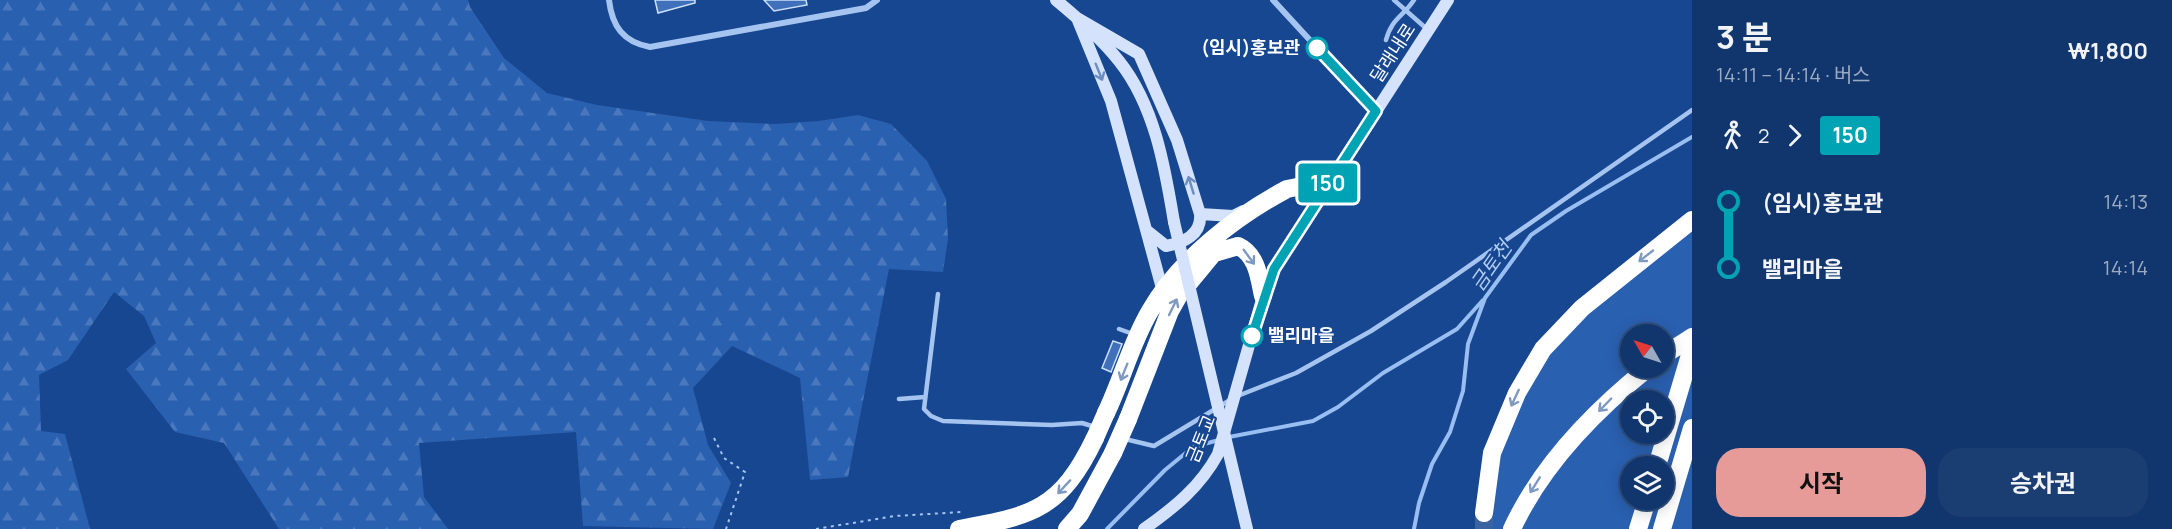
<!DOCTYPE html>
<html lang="ko">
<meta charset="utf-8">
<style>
:root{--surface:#11356d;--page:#1a3d72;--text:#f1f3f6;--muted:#9cabc2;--line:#305080;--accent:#e69b98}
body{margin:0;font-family:Manrope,"Noto Sans KR",sans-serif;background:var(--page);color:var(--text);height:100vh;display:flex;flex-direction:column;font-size:22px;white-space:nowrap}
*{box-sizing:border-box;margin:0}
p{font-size:20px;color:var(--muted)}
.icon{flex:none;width:33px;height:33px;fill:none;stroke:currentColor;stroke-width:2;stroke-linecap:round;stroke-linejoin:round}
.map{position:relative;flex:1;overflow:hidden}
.side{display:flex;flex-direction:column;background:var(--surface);width:480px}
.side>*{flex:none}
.badge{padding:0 12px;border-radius:4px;font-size:21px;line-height:39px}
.needle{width:39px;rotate:309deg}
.buttons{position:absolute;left:1620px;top:324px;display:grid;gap:12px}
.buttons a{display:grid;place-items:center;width:54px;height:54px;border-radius:50%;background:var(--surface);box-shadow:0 3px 15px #0003,0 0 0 2px var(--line);font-size:30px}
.map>.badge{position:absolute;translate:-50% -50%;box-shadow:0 0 0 3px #fff}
.legs{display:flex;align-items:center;gap:9px;height:66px;padding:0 24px;font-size:20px}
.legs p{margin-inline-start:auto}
.summary{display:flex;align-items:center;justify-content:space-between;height:102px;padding:0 24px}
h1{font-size:33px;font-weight:700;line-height:45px}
.primary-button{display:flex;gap:12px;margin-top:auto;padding:12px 24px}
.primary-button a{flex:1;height:69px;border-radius:24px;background:var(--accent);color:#111;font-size:24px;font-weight:700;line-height:69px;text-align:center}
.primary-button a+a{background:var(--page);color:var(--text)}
ul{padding:0 24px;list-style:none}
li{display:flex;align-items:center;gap:21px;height:66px;font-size:22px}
li i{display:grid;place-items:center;width:9px;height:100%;margin:0 8px;background:currentColor}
li i::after{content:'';width:15px;height:15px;margin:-8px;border:4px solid;border-radius:50%;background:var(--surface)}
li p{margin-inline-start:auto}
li:first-child i{background:linear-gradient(#0000 50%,currentColor 0)}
li:last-child i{background:linear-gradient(currentColor 50%,#0000 0)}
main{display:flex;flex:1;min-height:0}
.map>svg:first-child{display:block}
.grass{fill:#2a60b0;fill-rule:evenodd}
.forest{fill:url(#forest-firs)}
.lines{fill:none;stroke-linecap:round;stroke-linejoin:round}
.stream{stroke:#98bef2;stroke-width:4}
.building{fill:#4070b9;stroke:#cce0fb;stroke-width:1.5}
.highway-tunnel{stroke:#3a63a2;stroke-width:18;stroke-dasharray:18 9;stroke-linecap:butt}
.path{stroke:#a6c4f0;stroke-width:2;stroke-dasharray:3 4.5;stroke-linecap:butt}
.lane{stroke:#a6c4f0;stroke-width:4.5}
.street{stroke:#a6c4f0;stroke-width:6}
.secondary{stroke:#d4e3fb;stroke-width:12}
.highway{stroke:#fff;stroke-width:18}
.secondary-bridge{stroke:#d4e3fb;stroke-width:12}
.highway-bridge{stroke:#fff;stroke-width:18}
.oneway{stroke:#6c8dc1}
.oneway2{stroke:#7f9ac2}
.line-1-casing{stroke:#fff;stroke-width:14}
.line-1{stroke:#00a3b4;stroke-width:9}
.stop-1-dot{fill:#fff;stroke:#00a3b4;stroke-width:3}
.labels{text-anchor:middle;stroke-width:4.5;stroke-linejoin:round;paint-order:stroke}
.stop-label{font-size:18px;font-weight:bold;fill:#fff;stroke:#174791;text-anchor:end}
.street-label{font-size:18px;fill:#fff;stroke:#174791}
.water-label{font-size:20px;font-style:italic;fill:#b2cef7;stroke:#174791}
</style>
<main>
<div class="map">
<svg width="1692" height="529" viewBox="0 0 1692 529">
<defs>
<pattern id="forest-firs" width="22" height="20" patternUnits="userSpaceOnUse" patternTransform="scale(1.5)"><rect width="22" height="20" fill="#2a60b0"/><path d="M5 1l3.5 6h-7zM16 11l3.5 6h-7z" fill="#4a78bc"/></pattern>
</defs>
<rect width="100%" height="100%" fill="#174791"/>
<path class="grass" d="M1692 220V529H1484L1492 453 1543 349ZM1630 334H1664V368H1630ZM1630 400H1664V434H1630ZM1630 466H1664V500H1630Z"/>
<path class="forest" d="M0 0H468L470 7 504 58 547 93 597 105 708 121 775 124 819 121 858 115 891 124 927 161 946 199 948 239 943 272 889 269 848 477 810 480 800 378 732 346 693 388 708 445 731 483 713 529 583 526 576 432 419 443 424 497 448 529H279L224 443 175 432 126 369 156 343 144 316 114 292 68 360 39 375 41 431 65 434 90 529H0Z"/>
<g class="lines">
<path class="stream" d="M1229 437 1313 421 1338 407 1383 373 1457 329 1483 300
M1107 529 1165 470 1193 447 1219 440
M1414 529 1419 503 1432 464 1450 432 1463 391 1468 344 1485 298 1531 235 1566 211 1692 137"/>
</g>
<path class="building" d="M655 0H695V3L658 13Z
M764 0H806L807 5 774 11Z
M1113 341 1122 344 1111 372 1102 368Z"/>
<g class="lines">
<path class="highway-tunnel" d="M1484 529V513"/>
<path class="path" d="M714 438 724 458 745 472 726 529
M816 529 895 516 962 512"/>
<path class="lane" d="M1394 0 1428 30
M1386 40C1392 18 1402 18 1414 0
M938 294 924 409 931 416 943 421 1052 425 1082 423 1095 427
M1119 329 1133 334
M899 399 925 397
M1125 439 1154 446 1235 397 1296 373 1371 331 1446 282 1692 110"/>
<path class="street" d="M609 0C612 26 623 42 650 47L866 8 877 0
M1273 0 1376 112"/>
<path class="secondary" d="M1056 0C1079 19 1101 38 1119 61 1155 106 1165 168 1174 222
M1077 18 1139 54 1177 140 1200 214 1233 216 1243 211
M1077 18 1111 101 1163 292
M1146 230 1166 246C1183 243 1202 235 1200 214
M1144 529C1175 507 1200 487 1218 454L1263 296 1274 269 1448 0"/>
<path class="highway" d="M1214 253 1238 246C1257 255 1259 277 1263 296
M1664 355 1692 337
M1106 413C1122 380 1131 343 1150 311 1180 259 1235 217 1287 189L1297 187 1324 188
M1128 419 1170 311 1179 295 1212 255
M1657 466 1692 348
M1484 513 1492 453 1517 393 1543 349 1582 308 1692 220
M959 529C1033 516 1061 509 1095 438
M1067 529 1080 514 1113 453
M1512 529C1542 464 1593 412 1648 368
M1638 529 1647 500
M1662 529 1692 428"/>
<path class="secondary-bridge" d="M1174 222 1247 529"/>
<path class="highway-bridge" d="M1095 438 1106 413
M1113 453 1128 419"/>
</g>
<defs><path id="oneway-shaft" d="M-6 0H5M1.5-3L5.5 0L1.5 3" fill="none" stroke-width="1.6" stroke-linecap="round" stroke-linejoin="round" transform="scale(1.5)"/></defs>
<g class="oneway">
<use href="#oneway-shaft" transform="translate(1099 72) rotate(68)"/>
<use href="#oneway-shaft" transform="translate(1191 185) rotate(-107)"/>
</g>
<g class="oneway2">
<use href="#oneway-shaft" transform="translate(1646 256) rotate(142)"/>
<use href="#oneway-shaft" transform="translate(1249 257) rotate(54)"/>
<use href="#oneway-shaft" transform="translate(1173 307) rotate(-64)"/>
<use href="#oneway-shaft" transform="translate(1124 372) rotate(112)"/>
<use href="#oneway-shaft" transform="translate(1515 398) rotate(115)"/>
<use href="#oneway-shaft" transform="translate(1605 405) rotate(134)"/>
<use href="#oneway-shaft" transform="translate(1535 485) rotate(122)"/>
<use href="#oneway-shaft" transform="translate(1064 487) rotate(133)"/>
</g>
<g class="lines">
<g class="line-1-casing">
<path id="line-1" d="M1252 336 1274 269 1376 111 1317 48"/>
</g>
<use href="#line-1" class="line-1"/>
</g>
<g class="stop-1-dot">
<circle cx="1317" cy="48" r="10"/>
<circle cx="1252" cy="336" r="10"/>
</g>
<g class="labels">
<g class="stop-label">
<text x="1300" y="54">(임시)홍보관</text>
<text x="1268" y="342" text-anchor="start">밸리마을</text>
</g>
<g class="street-label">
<text transform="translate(1393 53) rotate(-57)" y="6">달래내로</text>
<text transform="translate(1201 439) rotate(-68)" y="6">금토교</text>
</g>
<g class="water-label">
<text transform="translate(1491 266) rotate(-55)" y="7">금토천</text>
</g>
</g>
</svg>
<div class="buttons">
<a><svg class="needle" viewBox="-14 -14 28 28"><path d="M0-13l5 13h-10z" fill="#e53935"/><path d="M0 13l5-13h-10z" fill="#9cabc2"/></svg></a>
<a><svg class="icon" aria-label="locate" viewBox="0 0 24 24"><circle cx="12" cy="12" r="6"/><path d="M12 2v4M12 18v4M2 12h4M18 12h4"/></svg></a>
<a><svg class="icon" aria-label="layers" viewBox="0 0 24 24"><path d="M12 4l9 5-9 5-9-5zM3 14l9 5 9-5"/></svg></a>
</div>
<b class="badge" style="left:1328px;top:183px;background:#00a3b4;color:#fff">150</b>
</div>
<section class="side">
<div class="summary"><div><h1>3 분</h1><p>14:11 – 14:14 · 버스</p></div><b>₩1,800</b></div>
<div class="legs"><svg class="icon" aria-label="walk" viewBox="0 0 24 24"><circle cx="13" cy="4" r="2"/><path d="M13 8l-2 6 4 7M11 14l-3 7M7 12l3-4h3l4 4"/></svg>2<svg class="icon" aria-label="forward" viewBox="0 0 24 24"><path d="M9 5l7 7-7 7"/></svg><b class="badge" style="background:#00a3b4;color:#fff">150</b></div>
<ul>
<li><i style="color:#00a3b4"></i><b>(임시)홍보관</b><p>14:13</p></li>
<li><i style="color:#00a3b4"></i><b>밸리마을</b><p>14:14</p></li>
</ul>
<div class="primary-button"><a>시작</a><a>승차권</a></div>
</section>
</main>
